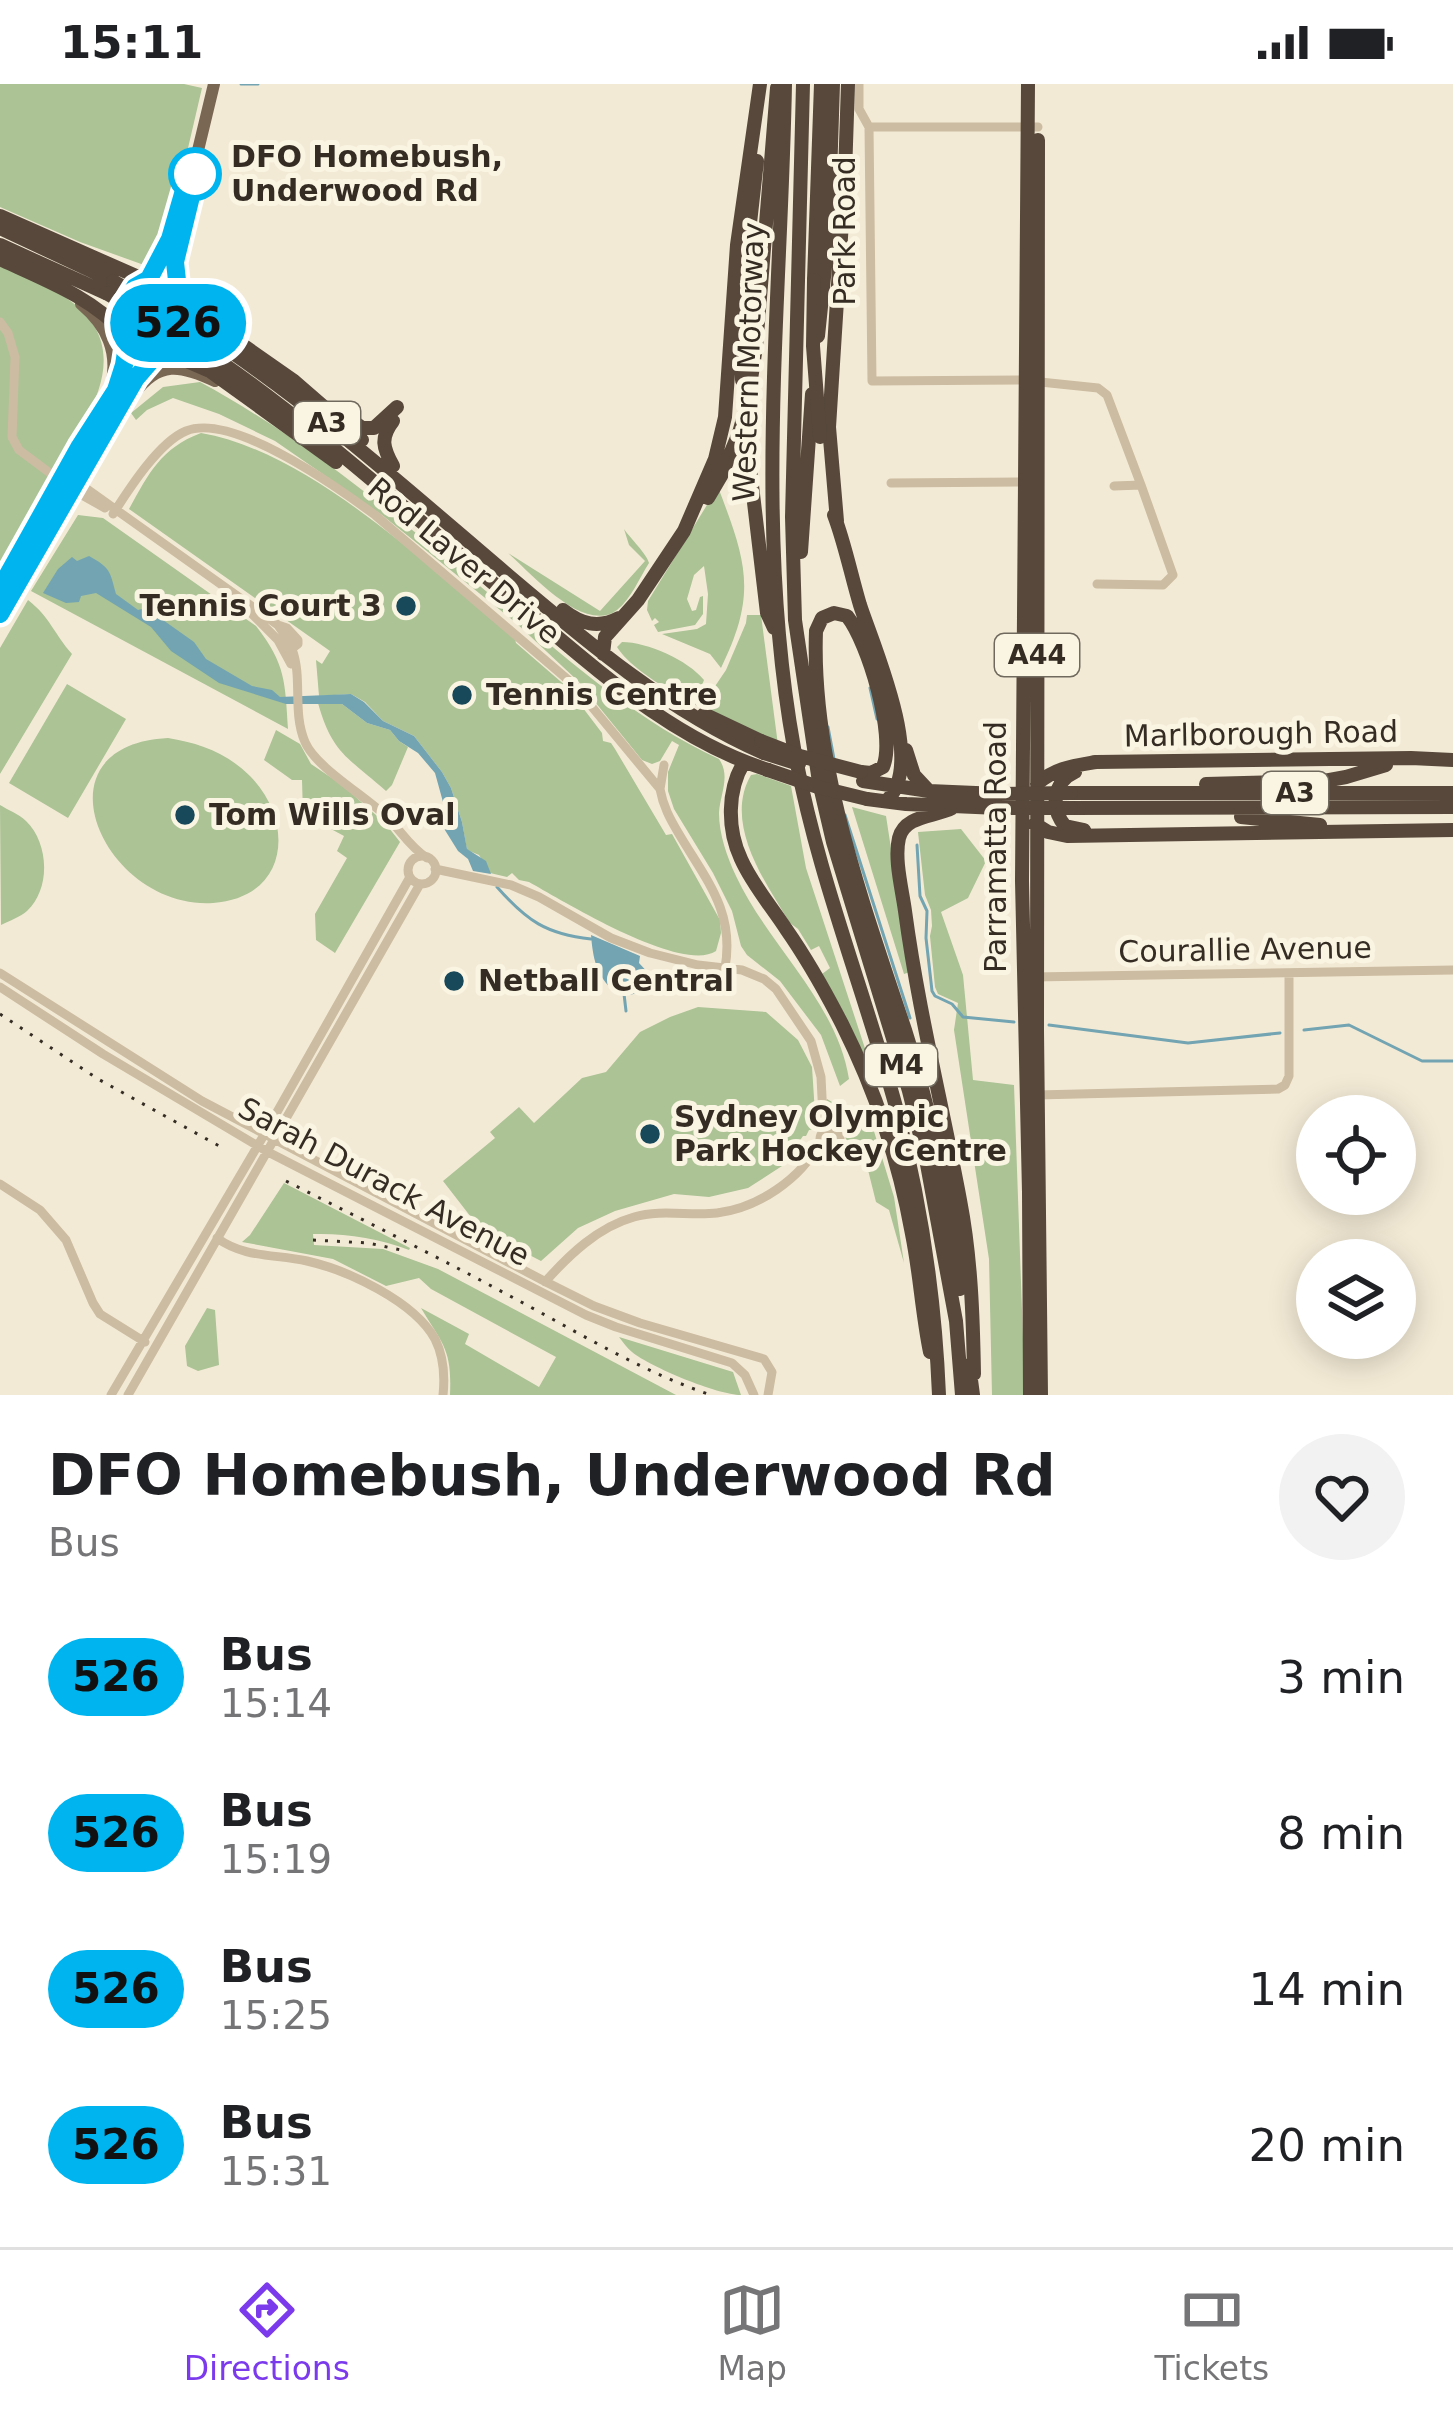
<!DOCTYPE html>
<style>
:root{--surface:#fff;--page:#f2f2f2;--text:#202124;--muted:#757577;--line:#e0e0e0;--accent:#7c3aed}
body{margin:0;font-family:"DejaVu Sans",sans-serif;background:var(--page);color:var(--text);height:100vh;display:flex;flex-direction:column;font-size:45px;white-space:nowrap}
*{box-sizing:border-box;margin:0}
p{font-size:39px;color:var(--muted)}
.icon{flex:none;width:66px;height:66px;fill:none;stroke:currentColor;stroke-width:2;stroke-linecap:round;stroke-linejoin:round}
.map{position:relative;height:1311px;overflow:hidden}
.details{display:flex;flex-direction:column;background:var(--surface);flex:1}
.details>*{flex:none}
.badge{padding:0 24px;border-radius:39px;font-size:42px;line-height:78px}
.tools{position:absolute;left:1296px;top:1011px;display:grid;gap:24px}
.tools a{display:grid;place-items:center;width:120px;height:120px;border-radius:50%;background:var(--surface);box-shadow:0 6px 30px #0003;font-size:60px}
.map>.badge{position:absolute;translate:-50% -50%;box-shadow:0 0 0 6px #fff}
.round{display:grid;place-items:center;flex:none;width:126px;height:126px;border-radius:63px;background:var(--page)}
.overview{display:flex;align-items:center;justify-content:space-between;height:204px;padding:0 48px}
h1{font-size:57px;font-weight:600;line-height:90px}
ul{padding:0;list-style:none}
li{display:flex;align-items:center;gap:36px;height:156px;padding:0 48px}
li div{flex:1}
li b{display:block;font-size:45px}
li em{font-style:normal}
li .badge{min-width:132px;font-weight:700;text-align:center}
.status{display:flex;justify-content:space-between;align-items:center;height:84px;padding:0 60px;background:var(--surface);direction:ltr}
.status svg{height:33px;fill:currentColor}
.menu{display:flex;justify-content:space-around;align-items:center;height:168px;border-top:3px solid var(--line);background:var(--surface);font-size:33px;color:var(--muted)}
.menu a{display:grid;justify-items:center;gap:6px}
.menu .on{color:var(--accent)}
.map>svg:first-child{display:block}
.green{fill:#abc395}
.water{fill:#72a4b2}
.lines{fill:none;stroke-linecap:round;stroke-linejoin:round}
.stream{stroke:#72a4b2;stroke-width:3}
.minor{stroke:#ccbca1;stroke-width:9}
.major{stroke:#796754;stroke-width:12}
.highway{stroke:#57483b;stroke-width:14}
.rail{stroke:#352d24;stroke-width:3;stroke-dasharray:3 9;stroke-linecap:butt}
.highway-bridge{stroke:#57483b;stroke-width:14}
.line-casing{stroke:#fff;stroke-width:27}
.line{stroke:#00b5ef;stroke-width:18}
.stop-dot{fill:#fff;stroke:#00b5ef;stroke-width:6}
.poi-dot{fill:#17495a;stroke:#faf4e2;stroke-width:4.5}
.labels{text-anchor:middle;stroke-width:10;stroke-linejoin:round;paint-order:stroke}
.shield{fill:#faf4e2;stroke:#70695d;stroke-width:3}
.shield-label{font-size:27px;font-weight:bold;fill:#352d24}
.stop-label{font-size:30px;font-weight:bold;fill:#352d24;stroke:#faf4e2;text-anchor:start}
.street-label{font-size:30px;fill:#352d24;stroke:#faf4e2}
.poi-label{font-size:30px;font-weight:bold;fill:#352d24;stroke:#faf4e2;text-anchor:start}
</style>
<div class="status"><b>15:11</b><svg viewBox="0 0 49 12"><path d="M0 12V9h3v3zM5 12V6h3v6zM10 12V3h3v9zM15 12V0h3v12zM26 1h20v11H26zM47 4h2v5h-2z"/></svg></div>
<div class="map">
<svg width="1453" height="1311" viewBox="0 0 1453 1311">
<rect width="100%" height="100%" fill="#f3ead6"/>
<path class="green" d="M0 0H184L202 4 171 137 144 181 80 158 0 123Z
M0 182C20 191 42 199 60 210 145 262 86 335 50 397V405L0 489Z
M200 298C313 359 411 445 510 527 575 582 641 639 719 675 731 692 720 710 719 729 719 750 727 773 736 792 768 861 837 918 849 995L840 1002 821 951 780 897 747 871 741 862 732 827 713 789 674 725 668 707V688L679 661 672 657 660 677 652 680 642 676 578 597 515 538 382 431 275 357 219 330 173 314 147 326 136 336 131 329 163 303Z
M201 349C311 368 430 484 515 555L516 559 567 603 602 649 603 657 611 659 615 665 666 751 672 750 720 836 721 849 716 867C682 890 563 817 529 798L519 796 512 789 507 793 490 789 479 771 467 766 462 738 451 704 442 688 414 652 383 637 365 618 351 610 319 612 316 576 322 580 330 567 129 425C149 389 161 364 201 349Z
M718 403C746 477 758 509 721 584L710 570 662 550 697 545 706 540 708 510 704 482 694 491 687 515 692 527 696 526 700 513 703 512V530L695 541 658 548 654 541 659 538 655 534 652 537 647 526 648 517Z
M78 431 103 434 256 542C286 580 285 599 288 645L31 507Z
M624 445C630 454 647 470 649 479 640 493 631 515 617 526 584 551 531 489 508 469L600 527 645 477 629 461Z
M28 516C50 533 54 550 72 570L0 690V564Z
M747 531H761L778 661C738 642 639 599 617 563L622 558C647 558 688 576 704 596L696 616 703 620 726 586 746 539Z
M67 600 126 635 68 734 9 699Z
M330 618 342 620 367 639 390 646 399 657 408 663 392 701 386 707C349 674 332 670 318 619Z
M276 646 300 660 311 680 342 701 385 739 400 758 335 869 316 856 315 830 347 774 337 767 344 752 303 730 302 696H292L264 676Z
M168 654C199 659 227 669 250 692 296 739 288 814 213 819 104 826 30 661 168 654Z
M757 690 791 702 806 784 874 992 822 890 830 884 819 862 811 866 798 845 790 839C765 798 723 739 751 691Z
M0 721C8 726 19 730 26 737 49 759 51 805 27 827 20 833 9 837 1 841Z
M852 723 886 732 910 888 904 890Z
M961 745 986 777 968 814 941 828 963 891 973 996 1014 1001 1025 1311H992L989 1175 954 946 958 919 938 910 935 903 930 852 932 842 931 826 925 811 918 748Z
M698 923 766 928 798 956 812 983 816 1045 809 1046 806 1052H803L782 1082 748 1104 709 1113 674 1110 615 1127 578 1144 541 1177 481 1146 443 1097 495 1054 490 1048 519 1023 534 1039 582 994 606 988 640 948 670 933Z
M827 1015 837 1021 836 1027C848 1038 854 1035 868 1038L873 1044 894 1113 904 1179 889 1126 876 1118 865 1074 856 1078 842 1046 831 1040 823 1021Z
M284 1099 410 1164 409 1166C379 1154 344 1149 313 1150L314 1161 383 1165 438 1185 676 1311H450C452 1265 443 1261 421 1224L469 1250 465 1260 539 1303 556 1273 431 1205 419 1194 386 1202 333 1175 242 1158 250 1151Z
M207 1224 215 1226 219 1281 198 1287 187 1282 185 1262Z
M619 1253 733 1288 741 1311C718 1311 650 1283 632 1268 627 1264 623 1258 619 1253Z"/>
<path class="water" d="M89 472C111 484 110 488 116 510L138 526 146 524 194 558 206 575 252 602 272 606 280 613 351 610 364 618 383 637 414 652 442 688 451 704 462 738 467 765 486 777 491 790 473 787 468 775 458 767 443 743V718L435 689 418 669 399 657 390 646 367 639 342 620H286L219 599 171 567 151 543 96 509 81 512 79 518 66 519 43 509 58 485 72 473 77 477Z
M591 851 640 872 639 879 652 893 667 898 666 900 630 911 615 908C596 892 593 874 591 851Z"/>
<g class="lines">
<path class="stream" d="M241 0H258
M870 604 877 635
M828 643 834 675
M845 731 910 934
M917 761 920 812 927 827 926 854 932 907 935 912 952 920 963 933 1014 938
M497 803C527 837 546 850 591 855
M624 910 626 927
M1049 941 1188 959 1280 949
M1304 946 1349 941 1422 977H1453"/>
<path class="minor" d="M859 0V25L869 43 872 297 1021 296 1098 304 1107 311 1141 401
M869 43H1038
M0 238 8 249 15 273 12 353 19 366 62 398
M77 398 278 541C283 549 289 556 292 565 303 594 292 628 305 658 316 684 366 712 388 734 401 747 410 763 427 774
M891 399 1030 398
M73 406 105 424
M113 430C129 405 159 358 186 347 232 328 337 403 375 431L573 600 660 705C663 722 670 735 679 750 706 796 735 827 725 884
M1097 500 1163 501 1173 491 1141 401 1114 402
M250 528 278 556 291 580
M278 541 287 544 298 556V560L289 567
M660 705 664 681
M408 786a14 14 0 1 1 28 0a14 14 0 1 1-28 0Z
M435 785 511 801 539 813 611 854 650 869 698 881 742 886 764 895 776 905 811 957 821 993 823 1033 832 1045
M0 889 202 1017 546 1198 594 1222 640 1239 764 1275 772 1288 768 1311
M1033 893 1453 886
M0 903 103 970 268 1068 586 1231 616 1243 732 1279 745 1291 754 1311
M1037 1011 1278 1005 1285 1001 1289 992V890
M820 1055a10 10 0 1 1 20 0a10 10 0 1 1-20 0Z
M0 1100 40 1126 66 1156 93 1219 100 1230 145 1258
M217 1154C244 1174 275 1170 307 1177 347 1186 414 1217 435 1255 444 1273 445 1292 443 1311
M545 1198C569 1171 598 1143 634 1133 661 1125 689 1132 717 1129 758 1124 801 1095 820 1058
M111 1311 264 1051 410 793
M128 1311 420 800"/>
<path class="major" d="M149 195 176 140 189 89 194 83 214 0
M135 203C159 185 179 200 180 228
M176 209 175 179 184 137
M81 220C107 242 119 268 111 302
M123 229C123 253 134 265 158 266L170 256
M134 310C159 276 181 281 215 297
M0 505 102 325C122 306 126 279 127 252
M0 530C24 490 49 450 71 409 98 360 122 309 158 266"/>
<path class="highway" d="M785 0C781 221 754 444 794 664 816 787 863 903 896 1023 921 1118 935 1213 939 1311
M803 0 792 433 795 536 819 698 833 758 909 1007 926 1075 956 1237 962 1311
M1028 0 1022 797 1029 1108 1030 1311
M1038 56 1037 947 1041 1311
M0 132 145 196
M0 144 113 197
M0 161 106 209
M0 175C45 196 92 213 126 251
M744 192 757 77
M814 196 821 0
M178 211 197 229 294 297 362 356
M200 247C311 319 409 407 509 492 588 559 668 627 764 669
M818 252 828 154 833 0
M193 259C313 339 419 438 530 530 603 591 675 656 768 686
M159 265 210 287 336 378
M742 296V214
M747 321 756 263 777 4
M347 333 362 344H374L397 323
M745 342 767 529 774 544
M393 382C383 364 380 354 393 337
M708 414 721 392 739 349
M834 431C845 460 851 491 860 521 874 564 927 682 886 717
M837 437 829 343 845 90 848 0
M801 468 812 310
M563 526C581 540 598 545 619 534
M603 570 605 553 638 516 684 447 715 375 725 333 737 161 760 0
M704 630 761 657
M906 666 914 691 929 707
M744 678C727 706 727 745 741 775 752 800 771 822 786 845 807 875 825 907 842 940 875 1006 899 1077 912 1150 920 1189 922 1229 930 1268
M861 688 871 689 883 683C896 652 868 558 847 532L834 529 822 534 816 547C811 680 864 822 905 946 932 1030 949 1118 960 1205
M1075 688C1053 698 1050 724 1065 742L1084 746
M863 697 929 707 999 710
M1037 700C1055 684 1073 682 1096 678L1411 674 1453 676
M1206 700 1324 697 1346 693 1386 681
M1071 709H1453
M867 715 906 720 999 724
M952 724C935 733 905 731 899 754 894 775 902 805 905 827 918 924 942 1020 960 1116 971 1173 973 1232 974 1290
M1071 724 1453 723
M1241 733 1320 741
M1035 740 1048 748 1067 752 1453 746
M969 1281 973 1311"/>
<path class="rail" d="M0 930 98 995 221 1063
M286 1097C361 1135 436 1172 510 1212 576 1247 640 1287 711 1311
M313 1156 368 1159 401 1166"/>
<path class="highway-bridge" d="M814 196 813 262 820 353
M113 197 200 247
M106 209 193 259
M739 349 747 321
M761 657 800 672 861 688
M764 669 799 680
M768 686 818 703 867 715
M999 710 1071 709
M999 724H1071"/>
</g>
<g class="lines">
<g class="line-casing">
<path id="line" d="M0 505 80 362 116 306 124 281 127 262 123 241 124 221 135 203 149 195 170 155 189 89 194 83 196 92 175 178 180 224 175 249 136 294 0 530"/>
</g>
<use href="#line" class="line"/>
</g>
<circle class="stop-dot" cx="195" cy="90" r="24"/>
<g class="poi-dot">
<circle cx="406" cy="522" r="12"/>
<circle cx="462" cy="611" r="12"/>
<circle cx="185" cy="731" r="12"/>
<circle cx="454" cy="897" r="12"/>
<circle cx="650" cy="1050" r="12"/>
</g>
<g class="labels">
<g class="shield">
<rect x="294" y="318" width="66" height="42" rx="9"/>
<rect x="995" y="550" width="84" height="42" rx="9"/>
<rect x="1262" y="688" width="66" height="42" rx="9"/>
<rect x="865" y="960" width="72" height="42" rx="9"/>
</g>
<g class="shield-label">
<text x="327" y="348">A3</text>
<text x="1037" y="580">A44</text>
<text x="1295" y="718">A3</text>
<text x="901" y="990">M4</text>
</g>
<g class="stop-label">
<text x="231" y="83">DFO Homebush,<tspan x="231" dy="34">Underwood Rd</tspan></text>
</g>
<g class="street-label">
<text transform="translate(845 147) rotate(-90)" y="10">Park Road</text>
<text transform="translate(749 278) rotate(-88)" y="10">Western Motorway</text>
<text transform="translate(464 477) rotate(40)" y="10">Rod Laver Drive</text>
<text transform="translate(1261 650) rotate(-1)" y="10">Marlborough Road</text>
<text transform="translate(996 763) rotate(-90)" y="10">Parramatta Road</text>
<text transform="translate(1245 866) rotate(-1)" y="10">Courallie Avenue</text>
<text transform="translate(384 1098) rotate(28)" y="10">Sarah Durack Avenue</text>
</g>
<g class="poi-label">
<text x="382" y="532" text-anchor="end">Tennis Court 3</text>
<text x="486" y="621">Tennis Centre</text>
<text x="209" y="741">Tom Wills Oval</text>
<text x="478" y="907">Netball Central</text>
<text x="674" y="1043">Sydney Olympic<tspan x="674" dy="34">Park Hockey Centre</tspan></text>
</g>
</g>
</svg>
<div class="tools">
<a><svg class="icon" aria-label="locate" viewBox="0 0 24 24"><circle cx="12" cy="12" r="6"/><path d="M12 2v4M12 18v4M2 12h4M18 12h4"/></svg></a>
<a><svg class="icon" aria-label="layers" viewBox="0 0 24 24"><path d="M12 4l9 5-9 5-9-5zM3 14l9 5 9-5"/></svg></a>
</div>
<b class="badge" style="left:178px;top:239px;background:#00b5ef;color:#111">526</b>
</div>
<section class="details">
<div class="overview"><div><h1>DFO Homebush, Underwood Rd</h1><p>Bus</p></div><a class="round"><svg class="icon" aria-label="heart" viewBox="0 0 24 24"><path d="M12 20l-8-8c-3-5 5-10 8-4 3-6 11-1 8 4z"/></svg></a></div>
<ul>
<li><span class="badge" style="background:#00b5ef;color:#111">526</span><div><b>Bus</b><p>15:14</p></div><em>3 min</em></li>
<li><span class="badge" style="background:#00b5ef;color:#111">526</span><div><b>Bus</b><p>15:19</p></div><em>8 min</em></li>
<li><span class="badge" style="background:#00b5ef;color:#111">526</span><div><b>Bus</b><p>15:25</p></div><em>14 min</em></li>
<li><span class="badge" style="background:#00b5ef;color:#111">526</span><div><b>Bus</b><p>15:31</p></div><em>20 min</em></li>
</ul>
</section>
<nav class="menu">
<a class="on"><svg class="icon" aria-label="directions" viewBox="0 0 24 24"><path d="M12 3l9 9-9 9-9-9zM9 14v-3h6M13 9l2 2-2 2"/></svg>Directions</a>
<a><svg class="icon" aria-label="map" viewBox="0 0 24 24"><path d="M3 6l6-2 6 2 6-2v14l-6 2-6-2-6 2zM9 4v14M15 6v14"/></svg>Map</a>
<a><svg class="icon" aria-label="tickets" viewBox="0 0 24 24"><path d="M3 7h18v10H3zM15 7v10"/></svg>Tickets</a>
</nav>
